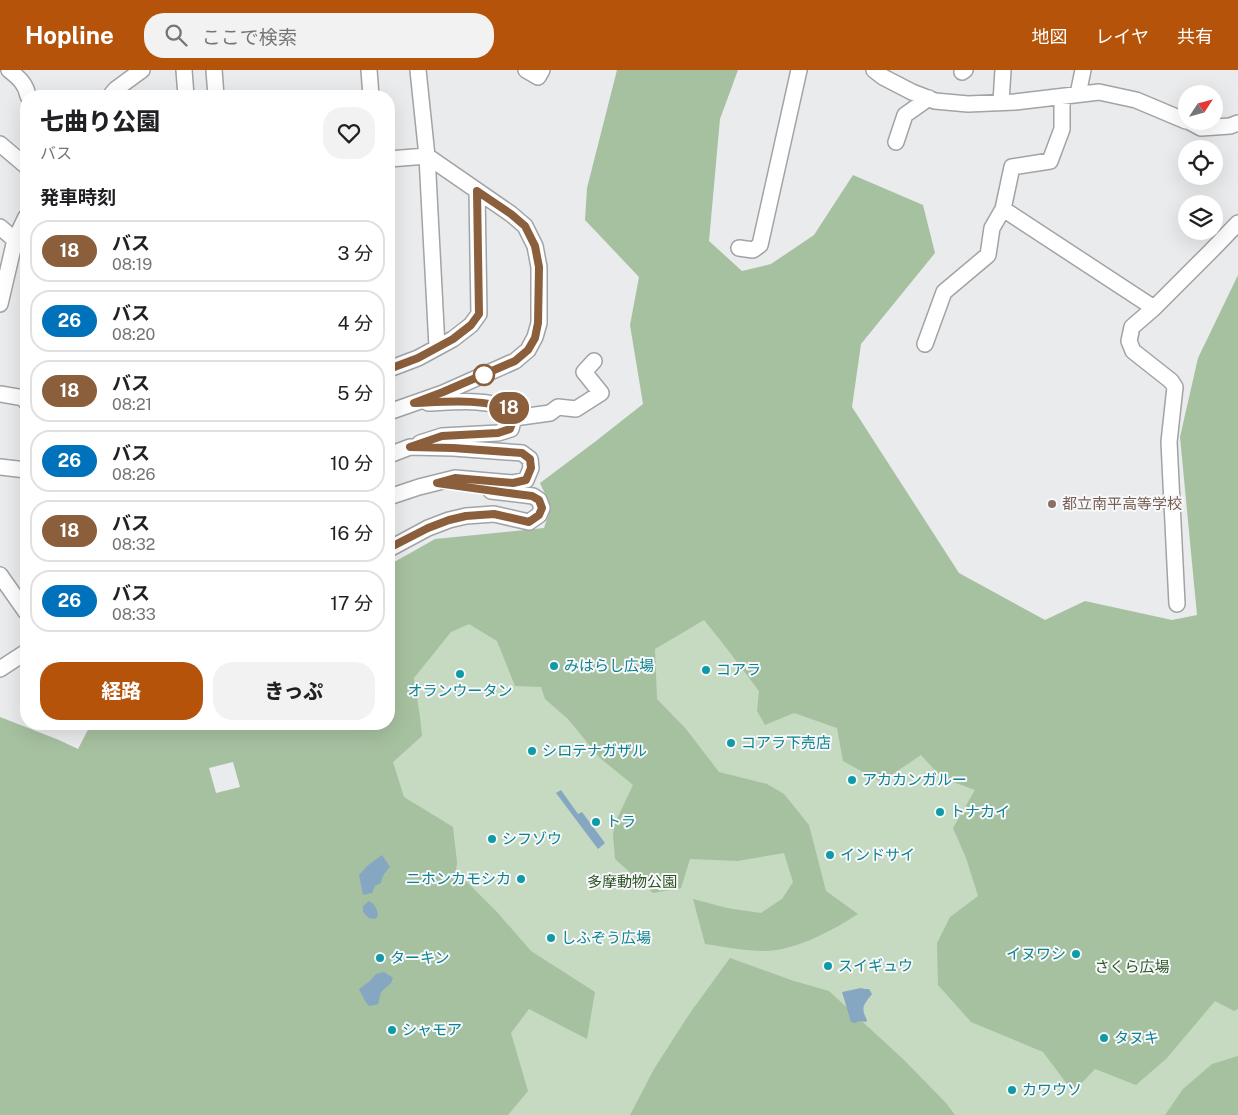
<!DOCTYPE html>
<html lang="ja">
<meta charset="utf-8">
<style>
:root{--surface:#fff;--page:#f2f2f2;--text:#202124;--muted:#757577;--line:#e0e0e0;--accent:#b45309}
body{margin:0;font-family:"Public Sans","Noto Sans JP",sans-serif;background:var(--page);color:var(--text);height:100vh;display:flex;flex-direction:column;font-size:19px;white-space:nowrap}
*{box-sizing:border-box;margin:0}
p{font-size:16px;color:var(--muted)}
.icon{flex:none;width:28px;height:28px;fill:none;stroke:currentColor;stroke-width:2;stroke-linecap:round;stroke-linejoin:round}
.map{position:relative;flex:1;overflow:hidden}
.sheet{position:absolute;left:20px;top:20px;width:375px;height:640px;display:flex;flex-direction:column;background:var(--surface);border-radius:20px;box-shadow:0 5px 20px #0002}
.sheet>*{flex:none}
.badge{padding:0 10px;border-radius:16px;font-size:18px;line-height:32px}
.needle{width:32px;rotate:54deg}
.fabs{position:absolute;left:1178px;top:15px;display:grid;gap:10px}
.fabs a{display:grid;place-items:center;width:45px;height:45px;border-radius:50%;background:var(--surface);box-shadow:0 5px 20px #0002;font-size:25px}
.map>.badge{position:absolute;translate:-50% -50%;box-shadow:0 0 0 2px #fff}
h2{padding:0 20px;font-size:19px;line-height:45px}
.round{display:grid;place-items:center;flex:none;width:52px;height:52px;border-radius:20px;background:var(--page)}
.overview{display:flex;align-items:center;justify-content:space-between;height:85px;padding:0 20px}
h1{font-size:24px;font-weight:800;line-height:38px}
.button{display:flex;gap:10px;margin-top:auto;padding:10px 20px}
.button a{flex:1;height:58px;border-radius:20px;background:var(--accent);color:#fff;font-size:20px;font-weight:800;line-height:58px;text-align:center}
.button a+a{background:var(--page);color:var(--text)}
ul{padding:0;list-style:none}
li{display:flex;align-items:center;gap:15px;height:62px;margin:0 10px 8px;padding:0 10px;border:2px solid var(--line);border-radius:20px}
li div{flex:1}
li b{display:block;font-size:19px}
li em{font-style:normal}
li .badge{min-width:55px;font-weight:700;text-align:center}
header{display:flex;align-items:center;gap:30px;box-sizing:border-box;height:70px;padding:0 25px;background:var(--accent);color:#fff}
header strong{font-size:24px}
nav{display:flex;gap:28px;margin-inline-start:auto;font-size:18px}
.search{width:350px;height:45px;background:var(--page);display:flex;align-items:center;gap:12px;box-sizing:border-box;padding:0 18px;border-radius:20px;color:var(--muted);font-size:19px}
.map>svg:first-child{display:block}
.green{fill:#c6d9c1}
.forest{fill:#a6c1a0;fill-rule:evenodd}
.water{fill:#85a7c2}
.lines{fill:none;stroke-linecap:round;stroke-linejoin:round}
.minor-casing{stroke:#a2a3a6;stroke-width:18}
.minor{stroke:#fff;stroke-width:15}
.line-casing{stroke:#fff;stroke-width:11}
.line{stroke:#8b5e3c;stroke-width:8}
.stop-dot{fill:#fff;stroke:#8b5e3c;stroke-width:2.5}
.education-dot{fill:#8d6e63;stroke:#f7f8fa;stroke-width:2}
.culture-dot{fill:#0f9aa8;stroke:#f7f8fa;stroke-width:2}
.labels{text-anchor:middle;stroke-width:4;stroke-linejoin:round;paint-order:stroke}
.education-label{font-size:15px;fill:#785e54;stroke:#f7f8fa;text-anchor:start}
.culture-label{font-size:15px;fill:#0d838f;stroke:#f7f8fa;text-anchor:start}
.park-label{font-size:15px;fill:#2e5325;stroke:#f7f8fa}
</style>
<header>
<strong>Hopline</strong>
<div class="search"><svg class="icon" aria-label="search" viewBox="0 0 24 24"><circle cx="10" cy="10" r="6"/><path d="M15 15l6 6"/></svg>ここで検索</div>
<nav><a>地図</a><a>レイヤ</a><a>共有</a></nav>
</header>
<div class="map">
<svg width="1238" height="1045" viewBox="0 0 1238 1045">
<rect width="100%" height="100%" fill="#e9ebed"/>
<path class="green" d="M680 510 1238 781V1045H389V654L413 564Z"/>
<path class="forest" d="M617 0H738L720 49 709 171 742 201 771 194 814 165 853 105 923 135 935 183 861 274 852 337 959 503 1045 550 1085 531 1172 550 1197 545 1180 367 1198 288 1238 205V939L1234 941 1215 931 1167 988 1136 1015 1095 999 1073 1022 1043 982 971 952 938 915 937 873 950 847 978 826 966 788 953 758 975 720 942 708 921 685 881 712 843 691 837 658 794 643 765 655 757 641 759 621 721 571 704 550 655 579 657 629 686 659 719 702 767 714 784 724 809 755 826 821 858 844C833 860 797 880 766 881 746 881 725 877 705 874L693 829 727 838 761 843 782 829 793 812 784 783 737 791 690 789 681 818 653 823 615 789 613 764 615 753 633 715 600 688 568 649 545 629 541 617 515 616 497 571 469 554 451 562 414 608 420 647 422 666 393 692 404 727 453 757 457 792 456 801 497 842 531 881 595 922 587 969 529 939 511 963 528 1021 508 1045H0V647L59 670 78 679 91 654H389V495L435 469 544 458 551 437 540 413 596 371 643 334 630 255 639 207 585 150 587 118ZM233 692 240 717 216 723 209 698Z
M730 888 794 911 829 921 903 989 946 1033 955 1045H630L654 999 690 943Z
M1238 986V1045H1165L1183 1019 1212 994Z"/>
<path class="water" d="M561 720 578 744 582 742 605 773 598 779 556 723Z
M382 785 390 797C385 802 382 806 381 813L375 816 372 823 363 825 359 805 367 796Z
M369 831C376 835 377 839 378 846L375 849 369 848 363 842V836Z
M384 902 393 908 391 913 381 922 378 934 375 935 369 936 365 931 359 919 370 911 376 904Z
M861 918 865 919H869L872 924C864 935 860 936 867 950L866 952 860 951 855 953 851 952 842 922Z"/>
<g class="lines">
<g class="minor-casing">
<path id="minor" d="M9 0C19 8 26 14 28 26
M184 0 186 26
M214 0 216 26
M369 0 371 26
M418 0 427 86 437 277
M526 0 538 7 542 0
M874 0 883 7 912 22 935 31 968 34 1015 32 1099 22 1136 30 1186 51
M962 2 965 0
M1078 24 1083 0
M110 26 116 19 142 0
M1062 27V59L1050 91 1012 97 1003 139 1154 238
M1001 32 1003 0
M1188 51 1201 58 1230 56 1238 53
M896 72 905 45 929 28
M0 74 26 96
M389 89 427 86 511 144 525 156 535 176 539 197V253L535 267 528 280 515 291 443 323 389 342
M0 157 15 170
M739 178 753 180 760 175 799 0
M0 234 15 170 26 147
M925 274 944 222 988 185 992 158 1003 139
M389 299 418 288 453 269 471 255 479 244 477 121
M0 324 24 328 26 332
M514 348 550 343 558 337 576 339 601 323 584 302 594 291
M420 373 442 366 498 363 511 359 514 348 511 340C488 328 454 332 428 333
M389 385 410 377 453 378 522 383 530 389 531 398 526 410 513 413 455 408 419 417 389 427
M0 397 26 400V399
M389 479 428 458 449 450 466 446 494 444 529 452 539 445 542 438 539 430 533 426 491 421
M0 505 26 542
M1177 534 1169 372 1175 317 1171 311 1133 281 1129 271 1132 257 1154 238 1210 182 1238 153
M0 599 26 582"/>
</g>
<use href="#minor" class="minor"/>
</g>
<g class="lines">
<g class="line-casing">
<path id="line" d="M389 299 418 288 453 269 471 255 479 244 477 121 511 144 525 156 535 176 539 197 538 253 535 268 528 280 515 291 443 322 414 333C443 332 486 328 511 340L514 348 510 359 498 363 442 366 410 377 453 378 522 383 530 389 531 398 526 410 513 413 455 408 437 413 516 424 532 426 539 430 542 438 539 445 529 452 494 444 466 446 449 450 428 458 389 478"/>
</g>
<use href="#line" class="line"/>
</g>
<circle class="stop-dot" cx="484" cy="305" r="10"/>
<circle class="education-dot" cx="1052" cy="434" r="5"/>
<g class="culture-dot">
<circle cx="554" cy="596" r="5"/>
<circle cx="706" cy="600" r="5"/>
<circle cx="460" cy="604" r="5"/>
<circle cx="731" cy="673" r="5"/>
<circle cx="532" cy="681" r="5"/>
<circle cx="852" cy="710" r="5"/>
<circle cx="940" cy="742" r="5"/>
<circle cx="596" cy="752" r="5"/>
<circle cx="492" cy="769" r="5"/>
<circle cx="830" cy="785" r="5"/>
<circle cx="521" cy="809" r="5"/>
<circle cx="551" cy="868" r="5"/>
<circle cx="1076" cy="884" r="5"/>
<circle cx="380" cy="888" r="5"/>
<circle cx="828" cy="896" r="5"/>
<circle cx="392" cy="960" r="5"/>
<circle cx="1104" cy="968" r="5"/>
<circle cx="1012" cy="1020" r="5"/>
</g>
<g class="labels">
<g class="education-label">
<text x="1062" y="439">都立南平高等学校</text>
</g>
<g class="culture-label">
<text x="564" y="601">みはらし広場</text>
<text x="716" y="605">コアラ</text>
<text x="460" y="626" text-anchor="middle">オランウータン</text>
<text x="741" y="678">コアラ下売店</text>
<text x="542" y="686">シロテナガザル</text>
<text x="862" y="715">アカカンガルー</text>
<text x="950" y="747">トナカイ</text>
<text x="606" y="757">トラ</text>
<text x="502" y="774">シフゾウ</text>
<text x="840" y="790">インドサイ</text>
<text x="511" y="814" text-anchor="end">ニホンカモシカ</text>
<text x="561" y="873">しふぞう広場</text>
<text x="1066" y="889" text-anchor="end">イヌワシ</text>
<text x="390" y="893">ターキン</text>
<text x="838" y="901">スイギュウ</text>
<text x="402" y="965">シャモア</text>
<text x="1114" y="973">タヌキ</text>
<text x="1022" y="1025">カワウソ</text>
</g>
<g class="park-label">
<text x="632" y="817">多摩動物公園</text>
<text x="1132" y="902">さくら広場</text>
</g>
</g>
</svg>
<div class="fabs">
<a><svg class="needle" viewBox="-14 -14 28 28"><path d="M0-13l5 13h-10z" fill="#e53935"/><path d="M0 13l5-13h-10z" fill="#757577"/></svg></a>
<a><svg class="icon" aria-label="locate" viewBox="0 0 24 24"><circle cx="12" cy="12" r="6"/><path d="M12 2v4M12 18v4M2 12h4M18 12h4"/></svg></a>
<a><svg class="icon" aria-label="layers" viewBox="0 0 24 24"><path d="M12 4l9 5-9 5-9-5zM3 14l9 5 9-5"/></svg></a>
</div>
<b class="badge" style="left:509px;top:338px;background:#8b5e3c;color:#fff">18</b>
<section class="sheet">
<div class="overview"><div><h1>七曲り公園</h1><p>バス</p></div><a class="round"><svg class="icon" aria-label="heart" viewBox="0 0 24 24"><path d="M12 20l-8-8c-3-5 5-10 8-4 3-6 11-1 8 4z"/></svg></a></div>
<h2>発車時刻</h2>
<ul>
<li><span class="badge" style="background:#8b5e3c;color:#fff">18</span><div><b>バス</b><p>08:19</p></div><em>3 分</em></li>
<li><span class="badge" style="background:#0072bc;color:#fff">26</span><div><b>バス</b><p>08:20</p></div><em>4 分</em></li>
<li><span class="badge" style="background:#8b5e3c;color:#fff">18</span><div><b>バス</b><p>08:21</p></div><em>5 分</em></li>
<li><span class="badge" style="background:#0072bc;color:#fff">26</span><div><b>バス</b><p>08:26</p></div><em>10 分</em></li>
<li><span class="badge" style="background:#8b5e3c;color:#fff">18</span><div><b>バス</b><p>08:32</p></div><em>16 分</em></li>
<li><span class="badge" style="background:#0072bc;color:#fff">26</span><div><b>バス</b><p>08:33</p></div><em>17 分</em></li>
</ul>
<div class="button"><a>経路</a><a>きっぷ</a></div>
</section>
</div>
